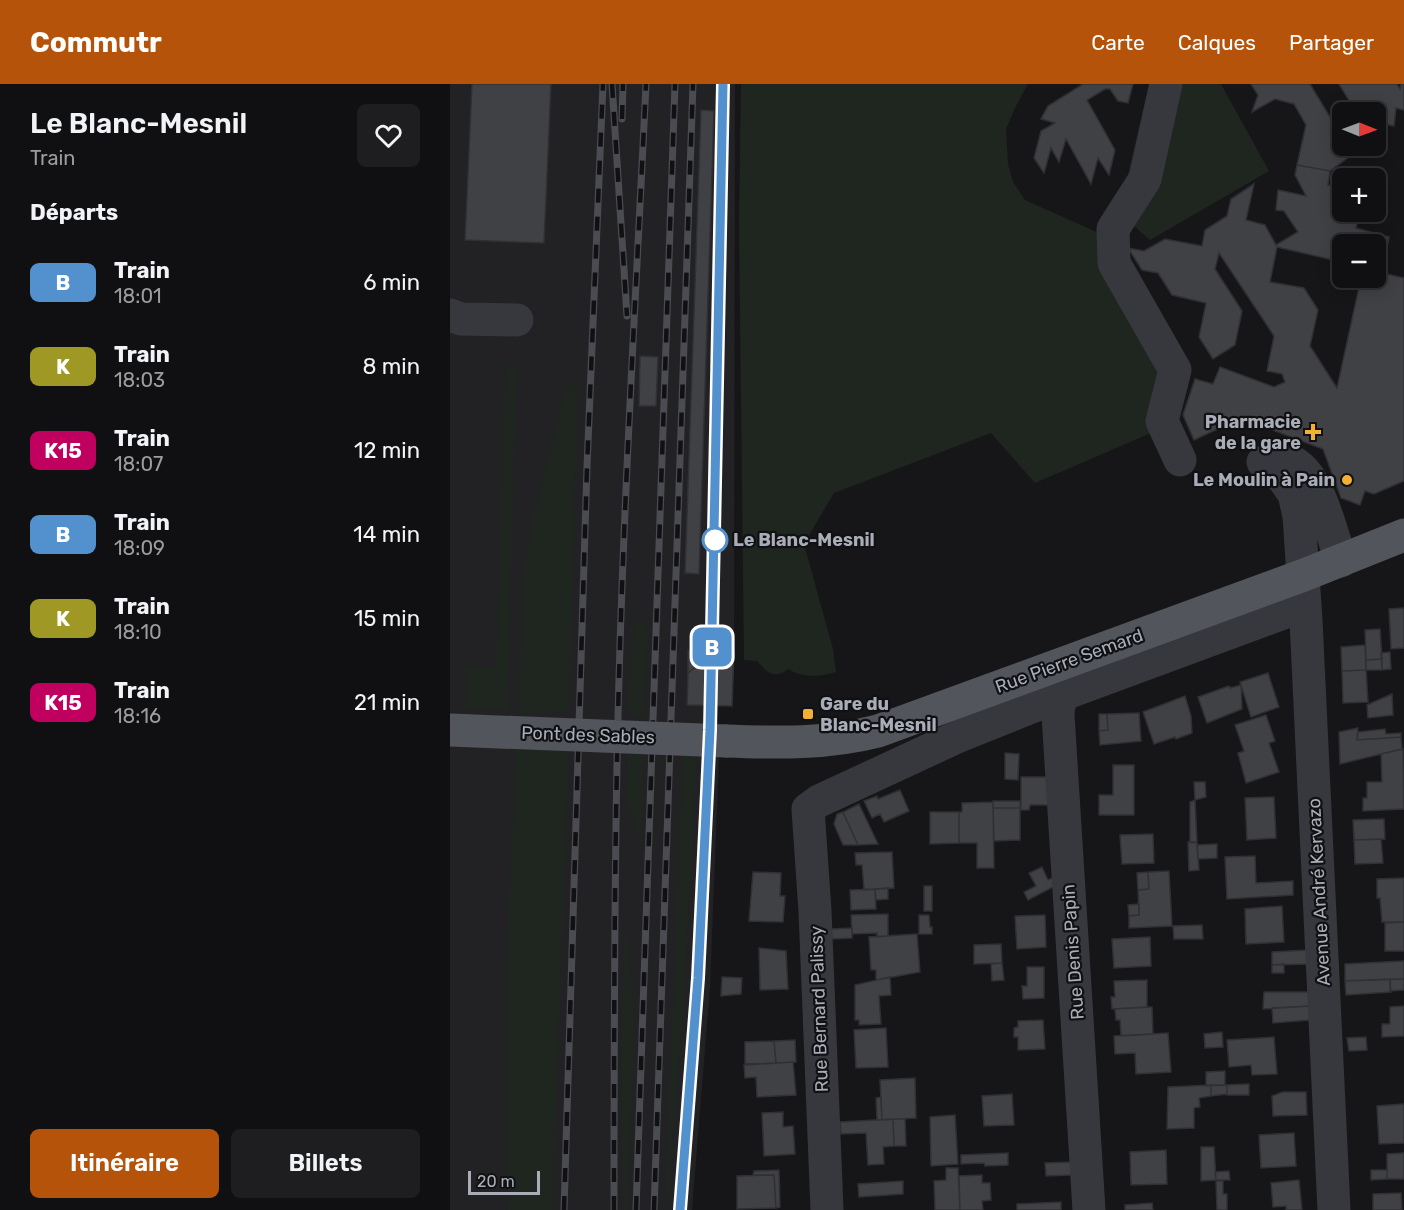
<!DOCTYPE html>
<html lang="fr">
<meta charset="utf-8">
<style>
:root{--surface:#101012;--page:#1e1e20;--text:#f1f3f6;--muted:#9c9d9f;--line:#303032;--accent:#b45309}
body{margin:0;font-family:Rubik,sans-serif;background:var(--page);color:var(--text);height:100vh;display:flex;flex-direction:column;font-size:22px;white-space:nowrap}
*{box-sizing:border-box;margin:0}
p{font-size:20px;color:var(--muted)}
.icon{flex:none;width:33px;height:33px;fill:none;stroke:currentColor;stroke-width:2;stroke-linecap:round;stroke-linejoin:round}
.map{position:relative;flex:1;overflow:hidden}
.details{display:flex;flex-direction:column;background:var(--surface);width:450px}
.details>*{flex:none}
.badge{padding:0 12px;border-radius:9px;font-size:21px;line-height:39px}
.needle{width:39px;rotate:91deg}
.tools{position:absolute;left:882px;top:18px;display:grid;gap:12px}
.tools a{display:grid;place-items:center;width:54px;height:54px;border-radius:9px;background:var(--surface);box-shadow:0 3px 15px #0003,0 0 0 2px var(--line);font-size:30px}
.scale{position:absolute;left:18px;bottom:15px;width:72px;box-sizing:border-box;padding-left:6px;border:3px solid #a8adb8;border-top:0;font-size:16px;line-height:21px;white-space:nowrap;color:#a8adb8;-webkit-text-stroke:4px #111113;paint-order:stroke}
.map>.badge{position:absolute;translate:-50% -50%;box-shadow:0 0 0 3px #fff}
h2{padding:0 30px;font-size:22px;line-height:54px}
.round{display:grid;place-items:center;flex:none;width:63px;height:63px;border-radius:9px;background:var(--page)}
.overview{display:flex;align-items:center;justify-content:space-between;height:102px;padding:0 30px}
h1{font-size:28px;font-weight:600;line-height:45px}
.cta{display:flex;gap:12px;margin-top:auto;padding:12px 30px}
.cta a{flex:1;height:69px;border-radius:9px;background:var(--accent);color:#fff;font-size:24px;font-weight:600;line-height:69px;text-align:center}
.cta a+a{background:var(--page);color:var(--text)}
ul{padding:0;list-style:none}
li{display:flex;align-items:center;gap:18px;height:84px;padding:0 30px}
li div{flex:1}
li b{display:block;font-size:22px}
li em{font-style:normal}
li .badge{min-width:66px;font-weight:700;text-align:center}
header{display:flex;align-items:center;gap:36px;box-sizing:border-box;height:84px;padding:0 30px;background:var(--accent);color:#fff}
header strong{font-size:28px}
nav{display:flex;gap:33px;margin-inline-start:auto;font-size:21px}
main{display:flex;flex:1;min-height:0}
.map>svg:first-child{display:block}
.built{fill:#222225}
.green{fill:#1e261f}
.building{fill:#404145;stroke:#303034;stroke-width:1.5;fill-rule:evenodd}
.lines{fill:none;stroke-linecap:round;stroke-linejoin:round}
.minor{stroke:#37383d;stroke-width:33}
.major{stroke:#53555c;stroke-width:33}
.rail-casing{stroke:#4a4c52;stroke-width:7}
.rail{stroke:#111113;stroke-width:4.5;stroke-dasharray:14;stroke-linecap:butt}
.major-bridge{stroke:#53555c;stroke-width:33}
.line-casing{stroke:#fff;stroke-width:14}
.line{stroke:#5291ce;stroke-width:9}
.poi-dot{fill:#f2b134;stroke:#111113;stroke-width:2}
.stop-dot{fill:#fff;stroke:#5291ce;stroke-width:3}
.labels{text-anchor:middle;stroke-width:4.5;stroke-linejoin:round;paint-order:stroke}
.poi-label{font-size:18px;font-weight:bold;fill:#a8adb8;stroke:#111113;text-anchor:end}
.stop-label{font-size:18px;font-weight:bold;fill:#a8adb8;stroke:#111113;text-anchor:start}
.street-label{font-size:18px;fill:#a8adb8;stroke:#111113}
</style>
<header>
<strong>Commutr</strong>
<nav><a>Carte</a><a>Calques</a><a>Partager</a></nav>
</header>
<main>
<section class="details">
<div class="overview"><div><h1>Le Blanc-Mesnil</h1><p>Train</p></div><a class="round"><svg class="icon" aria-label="heart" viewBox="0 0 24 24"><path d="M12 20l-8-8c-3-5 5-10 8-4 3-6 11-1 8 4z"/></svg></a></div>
<h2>Départs</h2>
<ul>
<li><span class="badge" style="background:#5291ce;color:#fff">B</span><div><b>Train</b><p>18:01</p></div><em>6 min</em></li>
<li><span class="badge" style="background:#9f9825;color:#fff">K</span><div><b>Train</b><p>18:03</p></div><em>8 min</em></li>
<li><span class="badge" style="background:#bf005f;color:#fff">K15</span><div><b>Train</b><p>18:07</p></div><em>12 min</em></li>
<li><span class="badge" style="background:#5291ce;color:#fff">B</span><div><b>Train</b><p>18:09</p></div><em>14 min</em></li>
<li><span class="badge" style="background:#9f9825;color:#fff">K</span><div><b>Train</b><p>18:10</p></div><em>15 min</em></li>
<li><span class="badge" style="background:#bf005f;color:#fff">K15</span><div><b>Train</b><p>18:16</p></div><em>21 min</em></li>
</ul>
<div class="cta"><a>Itinéraire</a><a>Billets</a></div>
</section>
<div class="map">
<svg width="954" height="1126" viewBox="0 0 954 1126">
<rect width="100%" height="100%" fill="#161618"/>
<path class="built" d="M0 0H285L284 568 282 622H254L253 646 269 672 260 904 242 1126H0Z"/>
<path class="green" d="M291 0H578L566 22 556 45 558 80 563 98 575 116 651 150 713 272 701 349 585 399 541 349 384 409 354 460 383 565 386 588C370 593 353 594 338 585 325 596 316 588 307 577L294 576 289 138Z
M699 0H771L819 87 700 156 669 129Z
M56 278 67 279 57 627 15 623 16 584 46 583Z
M128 295 119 628 69 630 73 499 83 432 116 305Z
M185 532 198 546 194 631 177 630Z
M178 661 193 664 192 765 177 716Z
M66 664 119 665 102 1126H58C50 972 60 818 66 664Z
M233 668H247L234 915 217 1126H215Z
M174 834 183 911 184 960 177 1126H174L171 1002Z"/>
<path class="building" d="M22 0H101L94 159 15 156Z
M633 0H683L678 19 668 17 660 5H655L637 16 665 66 659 91 648 74 641 100 616 55 609 78 601 64 594 89 584 74 591 47 605 39 591 35 598 22Z
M801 0H860L892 53V62H898L903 70 880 87 847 81 856 41 844 20 825 15 802 28 808 11Z
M889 0H947L950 5 951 0H954V26L946 24 944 42 926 38V28H906Z
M251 26 264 27 249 490 235 489Z
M847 81 880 87 878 101 892 104V128H910L906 144 939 153 932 189 954 194V397L924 410 915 407 910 421 891 414 873 365 791 334 744 356 733 331 745 295 763 300 770 283 824 303 835 298 832 290 817 287 824 252 769 169 765 185 792 227 785 261 763 275 749 253 756 219 722 211 708 189 692 186 678 164 694 167 715 155 752 162 755 146 777 132 781 115 804 100 796 136 815 141 826 161 848 148 834 127 826 126 828 106 856 112 845 91ZM892 160H926V194H911L887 304 860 262 868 226 854 204 820 198 827 163 892 178Z
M190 272 208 273 206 322H189Z
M954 524V564L941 565 939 525Z
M930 545 932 575 916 576 915 546Z
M915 561 916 586 892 587 891 563Z
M238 566 254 567 253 576 238 589Z
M254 567 284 568 282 622 237 621 238 589 253 576Z
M940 568 941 585 932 586 931 569Z
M932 575V586H916V576Z
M916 586 918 618 893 619 892 587Z
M818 589 829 623 801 633 790 598Z
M791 601 792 625 757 639 748 613 779 602 780 604Z
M942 610 943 631 918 634 917 621Z
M735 612 741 632 742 649 726 655 725 653 704 660 693 628Z
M689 629 691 657 650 661 649 647 658 646 657 630Z
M649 630H657L658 646 649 647Z
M816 631 825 657 819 659 829 688 796 699 788 669 794 667 785 641Z
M908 644 907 656 951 653 952 665 890 680 889 648Z
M935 645 936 650 951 649V653L907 656 908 648Z
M953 665 954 725 913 727V714H917V698H932L931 670Z
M555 669 569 670 568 696 555 695Z
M663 681H684V731H649V711H663Z
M571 693H601L602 721H580L579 726H571Z
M744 698H755L756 713 745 716Z
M450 706 459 727 434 738 430 730 422 734 414 717 427 712 428 715Z
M824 713 826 754 797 756 795 714Z
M745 716 747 758 740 759V718Z
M543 717H570V724H543Z
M543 718 544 784H527V759H509V728H512V719Z
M409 720 428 760 408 761 393 728Z
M543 724H570V756L544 757Z
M393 728 408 761H393L384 740 387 730Z
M480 728H509V759L480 760Z
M934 735 935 755 904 756 903 736Z
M703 750 704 779 672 780 670 751Z
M931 755 933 779 905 780 904 756Z
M738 758H747L749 786 739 787Z
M767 760V774L748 775 747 761Z
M442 768 444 804 414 806 412 781H406L405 769Z
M805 772 806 799 843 797V811L777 815 775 773Z
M592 783 598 796 604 793 607 801 578 816 574 808 586 802 579 789Z
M719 787 722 842 679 844V832L689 831 688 806 699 805 698 788Z
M303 788 331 789 330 812H335L333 838 299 837Z
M698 788 699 805 688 806 687 789Z
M954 794V838H932L930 814H927V795Z
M474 802H482V827H474Z
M438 804V815L426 816 425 805Z
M425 805 426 825 401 826 400 806Z
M689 820V831L679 832 678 821Z
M832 822 834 858 796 860 795 825Z
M438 830V852L427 853V849L402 850 401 831Z
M469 831H479L480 843H482V850H469Z
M595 831 596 863 567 865 565 832Z
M954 838V867H935V839Z
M752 841 753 855H724L723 842Z
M402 844V854L382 855 381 845Z
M467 850 470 888 426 896V886H421L419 853Z
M700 853 701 882 664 884 662 855Z
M551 860 552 879 524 880V861Z
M309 864 336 867 338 905 310 906Z
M857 866 858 880 822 881V868Z
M954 877V895L895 897V880Z
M552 879 554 896 542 897 541 880Z
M834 880V889H822V881Z
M577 883H594V914L573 915 572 902H577Z
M272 893 292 894 291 910 271 912Z
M440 893 441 911 429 912 431 940 409 941V936H405V901Z
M940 895H954V906L940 907Z
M940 895 941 908 896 911 895 897Z
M697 896V923L662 925 661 913H665L664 897Z
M814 908H859L860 922 813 925Z
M860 922V936L823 939 822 924Z
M954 922V952L932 953V940H940V923Z
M702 923 703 950 671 952 670 936H666L665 925Z
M593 936 595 965 568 966V953H564V944L568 943V937Z
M436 944 438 983 406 984 404 946Z
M772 948 773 963 755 964 754 950Z
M718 949 721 988 686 990 685 969 665 970 664 952Z
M824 953 827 990 802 991 801 981 779 983 777 956Z
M916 953 917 966 899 967 897 954Z
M345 956 346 978 326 979 324 957Z
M324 957 326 979 295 980V958Z
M343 978 346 1011 307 1013 306 993 295 994 294 981Z
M775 987V1001L756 1002V988Z
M465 994 466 1034 432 1036 430 996Z
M799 1000V1011H777V1001Z
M761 1001H777V1010L761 1012Z
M761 1001V1012L749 1014 750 1023 744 1024V1044L717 1045 718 1003Z
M833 1008H856L857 1031 823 1032 822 1012Z
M562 1010 564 1041 534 1042 532 1012Z
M431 1013 432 1036H427L426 1014Z
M954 1020V1059L929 1060 927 1022Z
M333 1028V1043L343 1042 345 1070 314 1072 312 1029Z
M505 1031 508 1080 481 1082 480 1033Z
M443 1035 444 1062 433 1063 434 1080 418 1081 416 1049 391 1050 390 1038Z
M443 1035H455L456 1062H444Z
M844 1049 846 1082 811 1084 809 1051Z
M751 1063H764L766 1096 751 1097Z
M716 1066 717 1100 681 1101 680 1068Z
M558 1069V1081L535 1082 534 1079 511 1080V1071Z
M954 1069V1095H937V1070Z
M621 1078V1091L596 1092 595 1079Z
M496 1084H508L510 1126H485L484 1097 496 1096Z
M329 1086 330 1123 326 1124 324 1091H303L304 1087Z
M921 1086H937V1095L921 1096Z
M779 1087 780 1096H766L765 1088Z
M324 1091 326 1124 287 1125V1092Z
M532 1091V1099H540L541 1116 532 1117 533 1126H510L509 1092Z
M849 1096 852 1126H836V1122L823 1123 821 1099Z
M453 1097V1110L409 1113 408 1100Z
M766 1097H773V1110H777V1126H767Z
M951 1109 952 1126H923V1110Z
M611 1118V1126H567V1120Z
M702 1119 703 1126H675V1121Z"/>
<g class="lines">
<path class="minor" d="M716 0 695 95 663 145 664 179 725 286 712 337 730 376
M0 231 11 235 67 236
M834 375C868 380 881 449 891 477
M813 378 828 389 835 397 844 410 849 432 856 536 884 1126
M614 610 609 620 608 631 639 1126
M377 1126 365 827 358 725 369 717 507 653 614 610 855 521"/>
<path class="major" d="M276 657C329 659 377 660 428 647L854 491 954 451"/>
<g class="rail-casing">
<path id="rail" d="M162 0 177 232
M172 35 173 0
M262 556 273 0
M114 1126 137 383 153 0
M164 1126C164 962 164 798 168 633 173 422 186 211 196 0
M186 1126 225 0
M204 1126 243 0
M230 1126 248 894 260 646"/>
</g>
<use href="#rail" class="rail"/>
<path class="major-bridge" d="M0 646 276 657"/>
</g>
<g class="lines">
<g class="line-casing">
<path id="line" d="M230 1126 248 894 260 646 273 0"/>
</g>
<use href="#line" class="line"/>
</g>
<g class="poi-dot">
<path d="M860 339h6v6h6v6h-6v6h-6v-6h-6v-6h6z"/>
<circle cx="897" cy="396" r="6"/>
<rect x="352" y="624" width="12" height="12" rx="3"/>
</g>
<circle class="stop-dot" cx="265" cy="456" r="12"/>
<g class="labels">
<g class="poi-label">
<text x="851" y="344">Pharmacie<tspan x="851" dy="21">de la gare</tspan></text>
<text x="885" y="402">Le Moulin à Pain</text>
<text x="370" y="626" text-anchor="start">Gare du<tspan x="370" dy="21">Blanc-Mesnil</tspan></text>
</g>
<g class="stop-label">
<text x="283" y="462">Le Blanc-Mesnil</text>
</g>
<g class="street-label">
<text transform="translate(619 577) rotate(-20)" y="6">Rue Pierre Semard</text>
<text transform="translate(138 651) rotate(2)" y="6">Pont des Sables</text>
<text transform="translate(869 808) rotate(-93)" y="6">Avenue André Kervazo</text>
<text transform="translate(623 868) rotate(-94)" y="6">Rue Denis Papin</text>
<text transform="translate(369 925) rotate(-92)" y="6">Rue Bernard Palissy</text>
</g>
</g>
</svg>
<div class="tools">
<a><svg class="needle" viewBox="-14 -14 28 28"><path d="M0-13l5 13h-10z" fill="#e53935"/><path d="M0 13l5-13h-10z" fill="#9c9d9f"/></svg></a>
<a>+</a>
<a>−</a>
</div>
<div class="scale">20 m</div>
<b class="badge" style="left:262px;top:563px;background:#5291ce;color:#fff">B</b>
</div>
</main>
